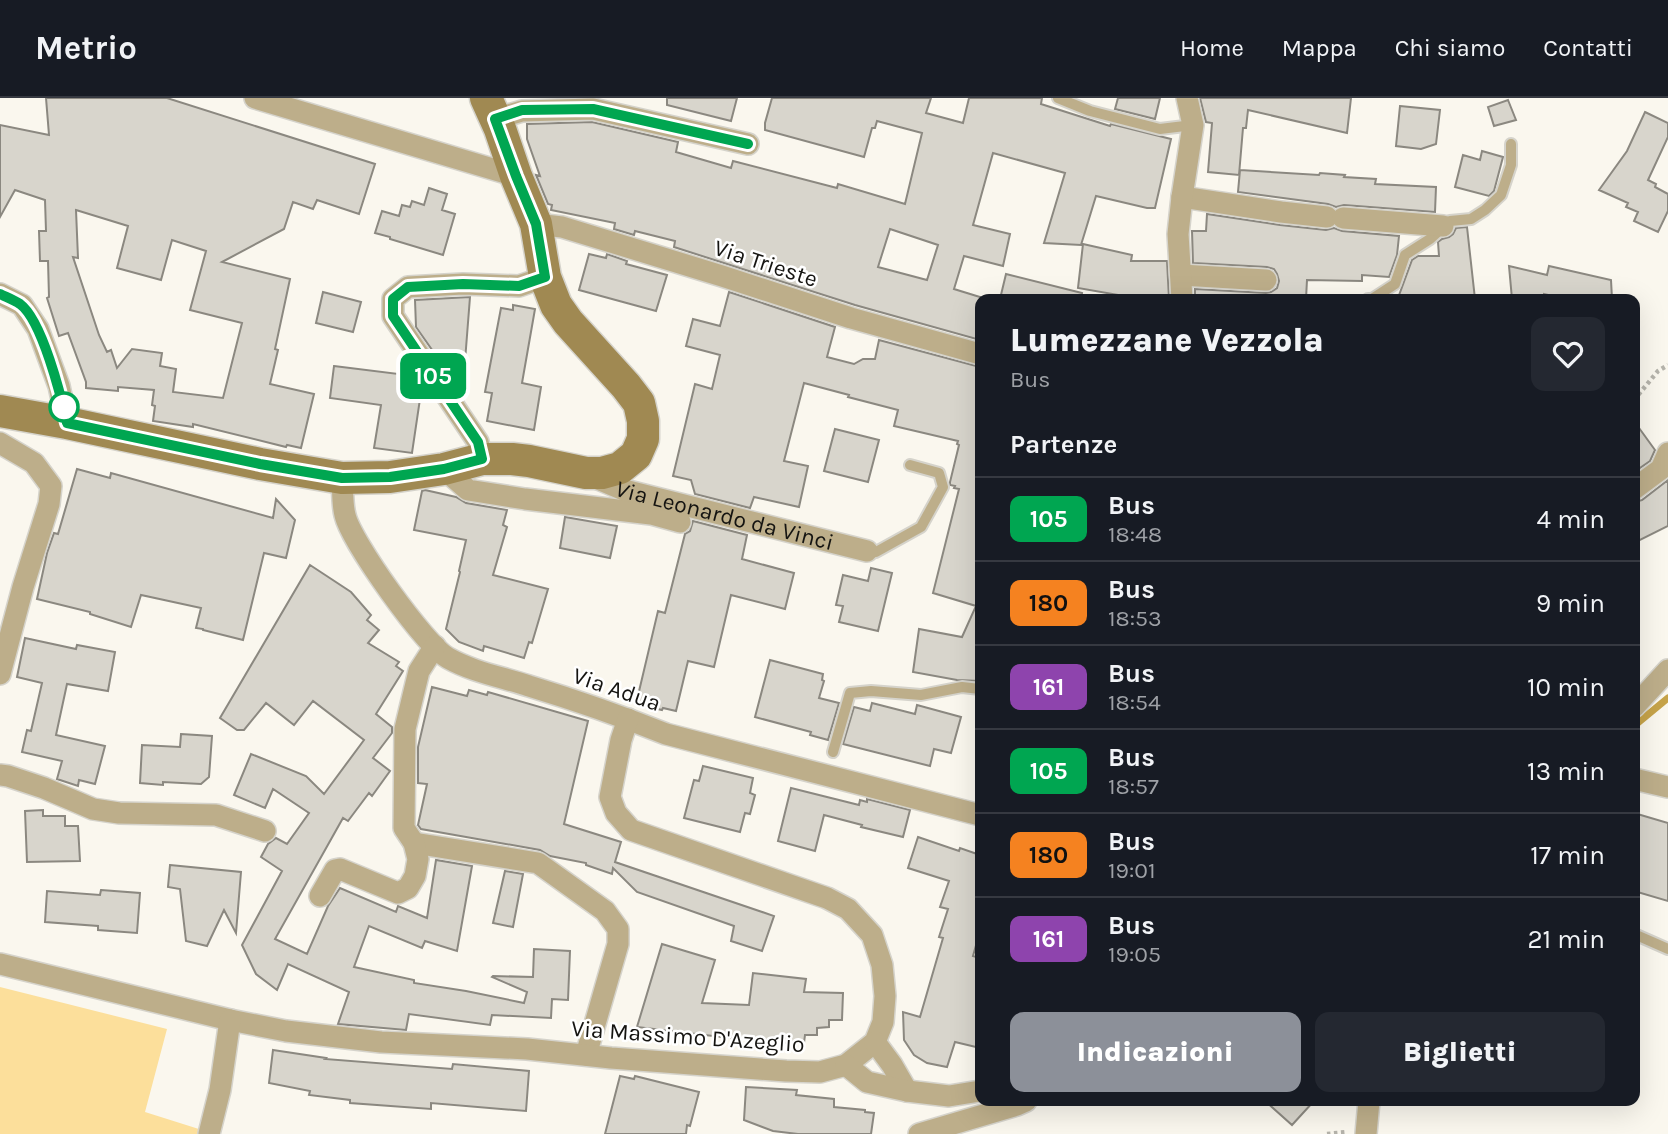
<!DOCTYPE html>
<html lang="it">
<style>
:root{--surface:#171b24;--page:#242831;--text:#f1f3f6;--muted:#9ea1a6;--line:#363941;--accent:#8c9099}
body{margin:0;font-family:Karla,sans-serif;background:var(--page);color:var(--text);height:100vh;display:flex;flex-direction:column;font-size:26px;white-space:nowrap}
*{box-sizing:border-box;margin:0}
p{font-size:23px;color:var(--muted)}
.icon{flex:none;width:38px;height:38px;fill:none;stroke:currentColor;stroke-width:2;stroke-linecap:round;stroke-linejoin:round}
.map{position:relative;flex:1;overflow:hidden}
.side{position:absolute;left:975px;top:196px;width:665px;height:812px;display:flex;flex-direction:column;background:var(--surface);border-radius:14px;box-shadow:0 7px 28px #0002}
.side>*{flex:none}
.badge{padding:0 14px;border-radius:10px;font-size:24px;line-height:46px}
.map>.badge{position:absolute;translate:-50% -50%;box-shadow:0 0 0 4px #fff}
h2{padding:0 35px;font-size:26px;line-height:63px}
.round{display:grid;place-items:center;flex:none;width:74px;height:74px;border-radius:14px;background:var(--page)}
.headline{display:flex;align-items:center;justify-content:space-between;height:119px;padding:0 35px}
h1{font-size:33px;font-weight:800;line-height:52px}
.primary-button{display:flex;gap:14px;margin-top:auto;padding:14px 35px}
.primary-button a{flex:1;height:80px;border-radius:14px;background:var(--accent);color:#fff;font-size:28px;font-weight:800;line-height:80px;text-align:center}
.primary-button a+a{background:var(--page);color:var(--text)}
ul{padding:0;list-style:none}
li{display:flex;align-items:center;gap:21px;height:84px;padding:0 35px;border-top:2px solid var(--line)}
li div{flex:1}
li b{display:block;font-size:26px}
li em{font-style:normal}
li .badge{min-width:77px;font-weight:700;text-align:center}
header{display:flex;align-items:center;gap:42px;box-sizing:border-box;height:98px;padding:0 35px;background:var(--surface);border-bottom:2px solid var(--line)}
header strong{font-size:33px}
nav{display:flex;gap:38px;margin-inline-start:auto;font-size:24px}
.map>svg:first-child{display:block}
.green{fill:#fcdf9b}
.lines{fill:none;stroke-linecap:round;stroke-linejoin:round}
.stream{stroke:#c6a349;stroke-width:7}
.building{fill:#d8d5cc;stroke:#8b8880;stroke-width:2;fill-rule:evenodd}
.lane-casing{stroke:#d5d3cb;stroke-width:14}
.street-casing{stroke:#d5d3cb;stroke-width:24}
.secondary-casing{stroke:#d5d3cb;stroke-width:35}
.path{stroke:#b5b3ab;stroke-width:4.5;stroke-dasharray:3.5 3.5;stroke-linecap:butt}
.lane{stroke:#bdae8a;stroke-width:10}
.street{stroke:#bdae8a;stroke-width:21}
.secondary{stroke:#a08952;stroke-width:32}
.line-casing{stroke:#fff;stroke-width:16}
.line{stroke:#00a651;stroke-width:10}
.stop-dot{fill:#fff;stroke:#00a651;stroke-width:3.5}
.labels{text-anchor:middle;stroke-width:5;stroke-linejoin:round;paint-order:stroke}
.street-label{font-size:23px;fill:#151411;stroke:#fff}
</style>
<header>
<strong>Metrio</strong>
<nav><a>Home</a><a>Mappa</a><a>Chi siamo</a><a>Contatti</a></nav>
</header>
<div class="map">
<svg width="1668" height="1036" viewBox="0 0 1668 1036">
<rect width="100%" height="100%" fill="#faf7ee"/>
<path class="green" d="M0 889 167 931 145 1014 202 1032 201 1036H0Z"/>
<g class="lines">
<path class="stream" d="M1634 628 1668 600"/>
</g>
<path class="building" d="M46 0H167L375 66 359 116 317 102 313 111 293 104 284 131 222 164 290 181 275 251 278 252 270 286 314 296 301 350 287 347 286 349 193 326V329L153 323 155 308 152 307 154 292 118 289V293L86 290V284L68 235 59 238 47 200 49 199 48 163H40L39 133H46L45 102 15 92 0 119V27L49 37ZM76 112 128 128 117 170 161 182 172 142 206 153 190 212 242 225 223 300 173 294 176 271 160 268 162 255 132 251 117 270 111 252 107 254 99 237 73 159 78 160Z
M667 0H737L731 23 667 7Z
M772 0H931L926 15 963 25 969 0H1042L1041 6 1110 28 1111 26 1171 41 1155 110H1147L1096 98 1081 147 1044 145 1065 75 993 55 973 127 1010 136 1003 168 964 158 954 191 980 199V242L855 207 674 149 675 143 635 133 634 137 614 131 615 125 551 112 552 107 548 106 536 77 540 78 527 41V26L592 24 678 44 676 54 731 70 733 63 837 90 838 86 905 106 922 35 877 23 875 30H872L864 59 765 32V25ZM890 131 938 147 927 182 878 169Z
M1118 0H1160L1155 21 1115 11Z
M1200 0H1351L1347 35 1248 12 1246 30H1243L1239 77 1208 74 1212 25 1206 24Z
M1508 2 1516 22 1494 28 1488 9Z
M1400 8 1440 12 1436 46 1421 51 1396 48Z
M1645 14 1668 25V39L1648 82 1656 86 1655 89 1668 96V113L1658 134 1634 123 1638 114 1626 109 1628 105 1599 92 1627 53Z
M1482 53 1503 59 1494 93 1489 98 1455 89 1463 57 1480 62Z
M1240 72 1319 77 1320 75 1345 77 1344 79 1376 81 1375 86 1436 89 1435 114 1344 107 1336 109 1328 106 1238 94Z
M429 90 447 96 442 112 455 116 443 157 390 141V139L375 135 382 113 399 118 402 107 410 109 412 103 424 107Z
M1207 116 1280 127 1326 132 1334 130 1342 133 1399 138 1397 157 1389 179 1362 177V183L1307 182 1306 201H1195V191L1266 195 1271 194 1277 190 1279 183 1277 176 1274 171 1267 169 1193 165 1192 133H1206Z
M1467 129 1475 201 1398 200 1412 162 1418 158H1439L1438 144 1442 141 1449 139 1453 136 1456 130Z
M1083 146 1132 157 1131 163H1167L1169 201H1141L1078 190Z
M589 156 606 160 607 156 627 163 626 166 667 177 656 213 579 192Z
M1509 168 1547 177 1549 168 1611 182 1612 201H1566L1544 196V201H1512Z
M1006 176 1082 195 1081 201H1000Z
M323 194 361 204 353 234 316 225Z
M729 194 835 229 827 259 854 266 863 261H875L879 242 980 269V583L957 582 913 574 919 531 962 539 976 508 933 495 959 391 954 390 955 388 950 387V384L959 347 957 346 958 343 894 328 898 312 848 299 849 297 804 285 784 363 808 368 799 409 754 399 750 410 695 396 691 382 673 378 695 286 712 291 720 257 686 248 693 221 720 228Z
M470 199 465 263 435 256 416 229 415 202Z
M513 207 535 211 522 285 541 289 534 332 487 323 492 295 485 294 501 210 513 212Z
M334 268 415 278 412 299 420 301 412 355 374 350 381 307 330 300Z
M1634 323 1655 352 1650 363 1634 374Z
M835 331 879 342 868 384 824 373Z
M77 371 110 380 111 375 273 420 276 401 295 422 286 460 264 455 243 542 203 532V531L196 530 201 510 141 497 131 529 90 516V514L37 501 47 455 54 435 58 436Z
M1668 382V428L1634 445V404L1642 402Z
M425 392 456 399 466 405 507 412 503 427 507 429 493 477 548 491 532 545 529 544 524 560 484 548 483 553 459 544 446 531 460 474 459 473 466 442 414 432 422 393Z
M565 419 617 428 610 460 560 450Z
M693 423 747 437 742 461 794 475 785 511 731 497 714 569 688 563 676 613 663 610 662 612 636 606 658 513 665 515 685 436 690 433Z
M310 467 351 494 371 517 367 522 379 532 368 545 399 564 396 568 403 573 376 616 392 629V635L373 660 390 673 372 698 369 695 348 723 343 720 275 841 307 856 328 808 340 790 396 814 398 808 427 820 436 762 472 768 457 853 425 843 422 850 369 828 354 869 414 882V885L466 893 524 905 527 894 492 879 493 878 533 879 534 851 570 853 568 902 552 901 551 920 492 917 490 927 409 916 406 932 338 926 349 894 288 866 277 892 256 876 242 847 282 773 261 759 268 746 276 740 287 746 309 715 273 691 265 710 234 697 251 656 306 678 324 696 364 642 313 603 294 627 266 605 244 632H237L220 620Z
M871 470 892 475 878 533 839 524 843 508 836 507 843 477 868 483Z
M25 540 76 551 77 547 115 554 108 593 67 586 56 637 105 648 95 686 79 682 78 688 57 681 62 663 22 654 27 632 31 633 42 585 17 579Z
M770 562 823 576 822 582 824 583 819 600 839 605 828 642 810 637 811 634 755 619Z
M432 589 467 598 469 592 487 597 488 594 588 623 564 726 621 744 615 764 774 818 762 853 731 843 734 828 637 794 613 770 612 776 586 767V765L550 758 540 752 421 731 418 727 427 686 418 685V649Z
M872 605 915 616 917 607 961 619 951 655 934 651 930 668 843 646 854 609 870 613Z
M181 636 212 638 209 679 201 686 163 684V687L140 685 142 647 180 649Z
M703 668 753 680 750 695 755 697 750 716 745 715 740 734 684 720 694 682 699 683Z
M791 690 859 707 860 702 867 704V701L910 712 903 739 861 729 862 727 824 717 815 753 778 743Z
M43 712V718H65V728H78L80 763 27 764 25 713Z
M1634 715 1668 725V803L1634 793Z
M918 739 959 753 960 750 980 757V833L973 858 980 860V950L955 944 947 969 927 965 914 957 904 942 903 914 920 919 943 840 939 839 948 811 940 809 949 783 908 770Z
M170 767 241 774 236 835 224 812 207 848 186 843 180 791 168 789Z
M505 773 523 776 513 829 493 825Z
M101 792 140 795 137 835 98 832V828L45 824 47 793 100 797Z
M662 846 715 862 702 905 749 907 753 875 806 881 804 894 843 895 842 922H829V929L817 930V937H805L804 945H784V943L730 940 637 929Z
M273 952 326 960 325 961 452 971 453 966 529 973 526 1013 431 1005V1011L350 1005V1002L309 997 310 993 269 985Z
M620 978 634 981 635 978 699 994 690 1028 687 1027 686 1036H605Z
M746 989 797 992 796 997 834 1001V1009L865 1012V1014L874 1015 871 1036H798L773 1033 744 1022Z
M1265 1003H1314L1292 1027Z"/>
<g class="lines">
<g class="lane-casing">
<path id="lane" d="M1058 0 1090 13 1160 31 1193 27
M1368 201H1372L1395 186 1405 157 1430 141 1450 123 1471 121 1485 112 1501 97 1511 67V46
M867 453 876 454 921 429 943 389 939 375 910 367
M833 654 850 595 871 593 921 597 962 589 980 591
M1634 836 1668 851"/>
</g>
<g class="street-casing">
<g id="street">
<path d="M255 0 516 78"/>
<path d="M495 21 522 13 593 11 748 46"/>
<path d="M1182 99 1281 114 1327 119"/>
<path d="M1343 120 1443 128"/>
<path d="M536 126 562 129 722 178 851 220 980 256"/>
<path d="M1181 177 1266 182"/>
<path d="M0 196 22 207 38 231 59 288 67 325"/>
<path d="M1182 201 1178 136 1182 99 1193 27 1187 0"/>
<path d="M0 345 34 365 51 388 49 406 23 489 0 576"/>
<path d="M482 361 478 344 393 218V201L408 189 463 186 519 188 545 179"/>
<path d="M444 371 468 392 525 401 651 416 680 424"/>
<path id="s1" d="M589 377 624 392 867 453"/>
<path d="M342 380C343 392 342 406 345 417 351 444 425 547 448 560 473 574 502 579 529 588 575 602 621 618 666 636L980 717"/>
<path d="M1634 391 1661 371 1668 355"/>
<path d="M1634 609 1668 572"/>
<path d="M0 677 8 678 44 690 93 711 119 715 216 717 265 733"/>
<path d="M1634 681 1668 689"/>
<path d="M414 745 538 765 605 813 618 831V846L586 957"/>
<path d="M320 798 335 772 340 771 398 795 408 790 415 778 418 761 414 745 404 730 405 631 419 573 435 548"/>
<path d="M0 866 230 922 286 933 381 944 527 951 611 960 786 973 820 974 846 967 875 944 883 924 885 898 882 867 872 837 848 811 827 800 631 732 616 715 610 699 621 642 628 621"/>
<path d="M875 944 892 967 907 993"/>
<path d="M846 967 867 984 907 993 949 998 980 993"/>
<path d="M209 1036 220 992 230 922"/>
<path d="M919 1036 1017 1007 1026 1003"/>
<path d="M1366 1036 1369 1003"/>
</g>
</g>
<g class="secondary-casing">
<path id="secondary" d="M0 313 67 325 260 366 342 380 390 379 444 371 482 361H512L529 363 586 375H602L620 370 636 357 643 341V323L639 305 626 288 568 224 556 207 545 179 536 126 516 78 500 31 486 0"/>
</g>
<path class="path" d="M1634 302 1658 273 1668 267
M1327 1036 1347 1034"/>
<use href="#lane" class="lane"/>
<use href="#street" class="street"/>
<use href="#secondary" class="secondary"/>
</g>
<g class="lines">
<g class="line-casing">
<path id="line" d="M0 196C6 199 14 202 20 206 42 222 61 298 67 325L260 366 342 380 390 379 444 371 482 361 478 344 393 218V201L408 189 463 186 519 188 545 179 536 126 516 78 495 21 522 12 593 11 748 46"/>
</g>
<use href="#line" class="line"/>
</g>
<circle class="stop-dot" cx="64" cy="309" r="14"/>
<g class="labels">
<g class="street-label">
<text transform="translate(766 165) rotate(18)" y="8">Via Trieste</text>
<text dy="8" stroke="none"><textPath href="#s1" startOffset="142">Via Leonardo da Vinci</textPath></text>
<text transform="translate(617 591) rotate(19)" y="8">Via Adua</text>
<text transform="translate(688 938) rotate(4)" y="8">Via Massimo D'Azeglio</text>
</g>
</g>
</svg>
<b class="badge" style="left:433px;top:278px;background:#00a651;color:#fff">105</b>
<section class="side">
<div class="headline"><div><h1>Lumezzane Vezzola</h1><p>Bus</p></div><a class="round"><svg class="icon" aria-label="heart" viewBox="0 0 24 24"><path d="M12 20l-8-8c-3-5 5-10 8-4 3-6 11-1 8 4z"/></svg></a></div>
<h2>Partenze</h2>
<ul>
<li><span class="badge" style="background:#00a651;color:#fff">105</span><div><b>Bus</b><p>18:48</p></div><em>4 min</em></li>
<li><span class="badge" style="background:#f58220;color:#111">180</span><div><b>Bus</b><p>18:53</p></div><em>9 min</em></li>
<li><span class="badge" style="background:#8e44ad;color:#fff">161</span><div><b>Bus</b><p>18:54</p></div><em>10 min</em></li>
<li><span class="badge" style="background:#00a651;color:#fff">105</span><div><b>Bus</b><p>18:57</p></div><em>13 min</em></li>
<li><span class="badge" style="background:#f58220;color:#111">180</span><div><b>Bus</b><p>19:01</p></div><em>17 min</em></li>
<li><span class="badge" style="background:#8e44ad;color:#fff">161</span><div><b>Bus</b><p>19:05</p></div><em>21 min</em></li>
</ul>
<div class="primary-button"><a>Indicazioni</a><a>Biglietti</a></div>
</section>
</div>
